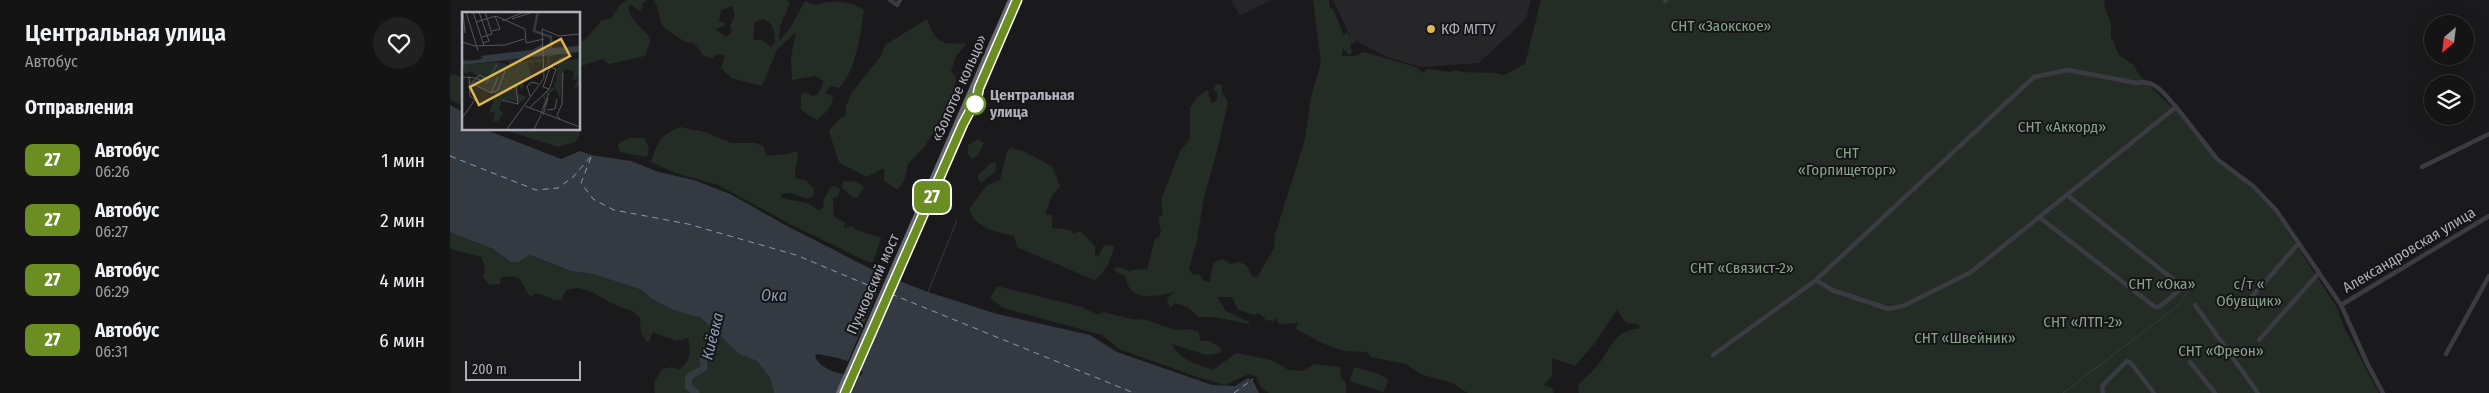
<!DOCTYPE html>
<html lang="ru">
<meta charset="utf-8">
<style>
:root{--surface:#141415;--page:#212122;--text:#f1f3f6;--muted:#9d9ea0;--line:#333334}
body{margin:0;font-family:"Fira Sans Condensed",sans-serif;background:var(--page);color:var(--text);height:100vh;display:flex;flex-direction:column;font-size:19px;white-space:nowrap}
*{box-sizing:border-box;margin:0}
p{font-size:16px;color:var(--muted)}
.icon{flex:none;width:28px;height:28px;fill:none;stroke:currentColor;stroke-width:2;stroke-linecap:round;stroke-linejoin:round}
.map{position:relative;flex:1;overflow:hidden}
.panel{display:flex;flex-direction:column;background:var(--surface);width:450px}
.panel>*{flex:none}
.badge{padding:0 10px;border-radius:8px;font-size:18px;line-height:32px}
.needle{width:32px;rotate:208deg}
.controls{position:absolute;left:1974px;top:15px;display:grid;gap:10px}
.controls a{display:grid;place-items:center;width:50px;height:50px;border-radius:50%;background:var(--surface);box-shadow:0 5px 20px #0002,0 0 0 1px var(--line);font-size:25px}
.scale{position:absolute;left:15px;bottom:12px;width:116px;box-sizing:border-box;padding-left:5px;border:2px solid #aeb1ba;border-top:0;font-size:14px;line-height:18px;white-space:nowrap;color:#aeb1ba;-webkit-text-stroke:4px #151517;paint-order:stroke}
.map>.badge{position:absolute;translate:-50% -50%;box-shadow:0 0 0 2px #fff}
h2{padding:0 25px;font-size:19px;line-height:45px}
.round{display:grid;place-items:center;flex:none;width:52px;height:52px;border-radius:26px;background:var(--page)}
.headline{display:flex;align-items:center;justify-content:space-between;height:85px;padding:0 25px}
h1{font-size:24px;font-weight:600;line-height:38px}
ul{padding:0;list-style:none}
li{display:flex;align-items:center;gap:15px;height:60px;padding:0 25px}
li div{flex:1}
li b{display:block;font-size:19px}
li em{font-style:normal}
li .badge{min-width:55px;font-weight:700;text-align:center}
main{display:flex;flex:1;min-height:0}
.map>svg:first-child{display:block}
.built{fill:#262629}
.green{fill:#242c26;fill-rule:evenodd}
.water{fill:#333a41;fill-rule:evenodd}
.pier{fill:#1a1a1c}
.lines{fill:none;stroke-linecap:round;stroke-linejoin:round}
.stream{stroke:#333a41;stroke-width:1}
.river{stroke:#333a41;stroke-width:7}
.ferry{stroke:#899cb1;stroke-width:1;stroke-dasharray:6 5;stroke-linecap:butt}
.minor{stroke:#3b3c41;stroke-width:4.5}
.highway{stroke:#686a71;stroke-width:6}
.line-casing{stroke:#fff;stroke-width:11}
.line{stroke:#6b8e23;stroke-width:8}
.poi-dot{fill:#e0b74e;stroke:#151517;stroke-width:2}
.stop-dot{fill:#fff;stroke:#6b8e23;stroke-width:2.5}
.labels{text-anchor:middle;stroke-width:4;stroke-linejoin:round;paint-order:stroke}
.park-label{font-size:15px;fill:#87a38a;stroke:#151517}
.poi-label{font-size:15px;fill:#aeb1ba;stroke:#151517;text-anchor:start}
.street-label{font-size:15px;fill:#aeb1ba;stroke:#151517}
.stop-label{font-size:15px;font-weight:bold;fill:#aeb1ba;stroke:#151517;text-anchor:start}
.water-label{font-size:16px;font-style:italic;fill:#899cb1;stroke:#151517}
.inset-river{fill:none;stroke:#333a41;stroke-width:2.5}
.inset-road{fill:none;stroke:#55565b;stroke-width:1}
.view{fill:#e0b74e;fill-opacity:0.15;stroke:#e0b74e;stroke-width:2.5}
.inset-edge{fill:none;stroke:#aeb1ba;stroke-width:2.5}
</style>
<main>
<section class="panel">
<div class="headline"><div><h1>Центральная улица</h1><p>Автобус</p></div><a class="round"><svg class="icon" aria-label="heart" viewBox="0 0 24 24"><path d="M12 20l-8-8c-3-5 5-10 8-4 3-6 11-1 8 4z"/></svg></a></div>
<h2>Отправления</h2>
<ul>
<li><span class="badge" style="background:#6b8e23;color:#fff">27</span><div><b>Автобус</b><p>06:26</p></div><em>1 мин</em></li>
<li><span class="badge" style="background:#6b8e23;color:#fff">27</span><div><b>Автобус</b><p>06:27</p></div><em>2 мин</em></li>
<li><span class="badge" style="background:#6b8e23;color:#fff">27</span><div><b>Автобус</b><p>06:29</p></div><em>4 мин</em></li>
<li><span class="badge" style="background:#6b8e23;color:#fff">27</span><div><b>Автобус</b><p>06:31</p></div><em>6 мин</em></li>
</ul>
</section>
<div class="map">
<svg width="2039" height="393" viewBox="0 0 2039 393">
<rect width="100%" height="100%" fill="#1a1a1c"/>
<path class="built" d="M781 0H822L790 16Z
M883 0H1081L1076 19 1029 63 972 67 937 57 901 38Z"/>
<path class="green" d="M177 0H197L193 3 191 12 181 5 178 7C181 23 193 26 201 40L195 56 159 64 152 59 129 67V39L134 41 152 20 161 19 169 6Z
M203 0H337L340 3 330 26 329 41 340 28 355 1 366 5C381 0 399 0 414 10 410 34 407 69 389 88L380 86 375 94 383 95C383 106 376 113 367 120L351 110V96L354 92 363 96 368 94 374 81 365 76 342 80 341 57 346 32 327 50 312 86 281 78 271 68 275 56 268 54 262 58 254 56 244 43 235 42 212 26 207 6ZM282 6 285 15 280 26 282 32 276 37 265 29 275 26V23L269 21 271 11ZM313 19C325 24 325 32 325 44L321 47 312 40H303L305 22Z
M863 0H879V6L884 11 894 36 896 32 906 42 900 44 902 52 899 55 893 48 892 56H905L914 52 966 67 973 73 978 69 1000 72 1004 70C1021 75 1036 70 1054 75L1075 64 1091 0H1655L1654 7 1661 22V37L1669 55 1684 65 1689 75 1734 119 1766 159 1802 188 1823 209 1888 309 1893 325 1929 393H1129L1128 385C1135 378 1142 372 1148 365 1162 347 1163 331 1191 328L1187 324 1176 323 1167 310 1144 344 1125 366 1102 358V376L1094 385 1102 388 1104 393H1018L1002 383 970 374 956 364 921 357 917 352 893 351 872 343 846 329 848 323 829 324 826 318 823 321 816 320 809 313 804 315 788 310 782 297H767L776 311 799 322V324L764 317H748L739 308 725 303 721 307 717 302 718 297 725 292C707 297 678 302 676 277L665 271V267L673 268 680 272 681 270 697 269 705 239 709 237 711 231 708 217 713 215 711 200 730 151 740 139V108L747 97 758 90 761 103 767 101V92L763 90 766 84 772 85V93L778 102 766 155 754 197 746 245 739 268 742 274 750 275 753 280 760 282 763 263 773 259 780 264 789 262 796 265 803 277 808 276 824 248 825 235 855 139 861 97 871 63Z
M477 19C486 42 490 45 515 43V46L506 56 501 71 506 78 502 101 475 146 458 164 455 178 448 190 434 181V168L417 177 389 163 379 131 390 118 395 116 396 106 402 92 431 56 435 45Z
M4 74 14 78V107L0 99V75Z
M230 127 255 132 281 143H305L313 146 317 156C328 154 337 156 347 151 349 164 344 168 345 178L355 180 364 189V196L357 199 341 193 331 194V198L357 203 370 211 374 206 373 200 381 187 386 186 390 189 388 196 383 198 384 217 395 222 394 228 401 226 407 230 431 238 423 262H418L340 224 268 185 225 173 201 162C208 142 209 136 230 127Z
M129 128 130 135 125 142 108 147 55 130 43 129Z
M179 138H194L199 148 197 157 170 152 168 144Z
M528 139 534 143 528 155 522 159 518 154V145Z
M561 148 573 151 602 166 610 186 602 196 595 214 602 215V228L620 230 624 234 630 231 645 246V254L648 257 654 245 664 246C663 257 654 275 644 280L567 247 564 236C545 231 526 229 519 209L536 186 550 180 557 152Z
M541 163H546L545 172 531 183 528 179 529 174Z
M393 181 408 182 414 188 407 198 402 197 392 188Z
M0 232 43 249 61 262H68L79 255 121 271 143 274 192 290 202 299 223 310 251 318 289 354 307 361 320 378 324 393H205L204 382 212 369 223 367 228 370C242 362 240 351 238 338L226 341 203 332 198 343 191 334 190 318 184 312 161 303 142 292 127 288 116 290 111 300C101 301 96 295 86 293L81 297C69 283 75 274 51 277L50 284 39 285 33 277 35 267 31 257 0 249Z
M547 286 632 307 648 315 653 312 682 319 697 320 725 330 738 329 749 332 750 341H760L771 348 770 353 756 355 722 344C729 360 748 364 763 370L786 353 821 360 839 370 852 371 864 364 890 367 891 378 896 383V393H819L810 386 807 377 799 374 775 385 750 378 669 349 652 335 553 308 540 298Z
M904 367 929 374 939 380 933 392 900 381Z"/>
<path class="water" d="M0 105 14 113V129H34L111 159 130 151 141 155 181 161 209 172 244 180 280 194 337 226 431 274 478 292 547 314 640 335 667 352 762 385 785 386 798 378 803 381 809 393H324L320 378 307 361 289 354 251 318 223 310 202 299 192 290 143 274 121 271 80 255 68 262H61L43 249 0 232ZM367 354C379 356 407 360 413 373L410 376C393 375 373 372 365 357Z"/>
<path class="pier" d="M435 273 449 278 409 370 397 364Z"/>
<g class="lines">
<path class="stream" d="M478 292 507 220
M1613 393 1729 305 1741 286"/>
<path class="river" d="M246 393 238 386 239 377 254 368 253 355 262 348 264 323"/>
<path class="ferry" d="M0 156 86 190 108 188 123 177 142 155 131 183 143 199 164 210 238 224 346 255 432 291
M441 294 684 393
M784 393 803 379"/>
<path class="minor" d="M440 0 447 5 450 0
M1215 1 1216 0
M1972 167 2039 134
M1589 217 1705 307H1709L1730 290 1729 284 1617 195
M1366 280 1382 290 1439 309 1453 306 1521 272 1726 107 1767 159 1803 186 1826 210 1891 305 1918 365 1933 393
M1745 305 1808 393
M1891 305 2039 216
M1794 306 1848 244
M1809 340 1868 274
M1996 354 2039 276
M1263 355 1366 280 1584 77 1618 70 1686 83C1706 79 1714 94 1726 107
M1740 362 1765 393
M1653 393 1652 386 1677 361 1681 363 1704 393"/>
<path class="highway" d="M389 393 561 0
M395 393 567 0"/>
</g>
<g class="lines">
<g class="line-casing">
<path id="line" d="M395 393 513 124 527 98 529 88 567 0"/>
</g>
<use href="#line" class="line"/>
</g>
<circle class="poi-dot" cx="981" cy="29" r="5"/>
<circle class="stop-dot" cx="525" cy="104" r="10"/>
<g class="labels">
<g class="park-label">
<text x="1271" y="31">СНТ «Заокское»</text>
<text x="1612" y="132">СНТ «Аккорд»</text>
<text x="1397" y="158">СНТ<tspan x="1397" dy="17">«Горпищеторг»</tspan></text>
<text x="1292" y="273">СНТ «Связист-2»</text>
<text x="1712" y="289">СНТ «Ока»</text>
<text x="1799" y="289">с/т «<tspan x="1799" dy="17">Обувщик»</tspan></text>
<text x="1633" y="327">СНТ «ЛТП-2»</text>
<text x="1515" y="343">СНТ «Швейник»</text>
<text x="1771" y="356">СНТ «Фреон»</text>
</g>
<g class="poi-label">
<text x="991" y="34">КФ МГТУ</text>
</g>
<g class="street-label">
<text transform="translate(509 88) rotate(-66)" y="5">«Золотое кольцо»</text>
<text transform="translate(1959 250) rotate(-31)" y="5">Александровская улица</text>
<text transform="translate(423 284) rotate(-66)" y="5">Пучковский мост</text>
</g>
<g class="stop-label">
<text x="540" y="100">Центральная<tspan x="540" dy="17">улица</tspan></text>
</g>
<g class="water-label">
<text x="324" y="301">Ока</text>
<text transform="translate(262 336) rotate(-76)" y="6">Киёвка</text>
</g>
</g>
<g transform="translate(12 12)">
<rect width="118" height="118" fill="#1a1a1c"/>
<path d="M100 40 117 41H105L107 44 103 43 100 49 117 47V74L112 77 116 66 111 68 112 59 102 57 98 87 94 77 83 84 85 89 79 98 83 88 81 85 77 89 86 78 93 75 91 72 95 73 91 71 94 70 95 54 88 50 84 55 86 45 83 43 97 42 87 45 88 50H92L103 42ZM76 44 51 50 80 47 79 51 71 49 72 59 69 50 66 51 70 66 59 67 62 74 59 79 57 72 55 81 65 85 56 92 57 89 40 88 37 97 41 102 36 109H31L33 100 27 101 34 83 11 72 7 74 6 69 17 66 12 61 11 64V59L3 62 0 53 36 50 48 53 47 50H41Z" fill="#242c26"/>
<path d="M79 33 89 36 117 34V40L0 53V48L13 49 21 46 18 44 70 38Z" fill="#333a41"/>
<path class="inset-river" d="M76 0 72 19 89 25V39M82 42 118 35M0 51 78 42M24 72 35 52"/>
<path class="inset-road" d="M1 0 3 21M4 0 16 39M11 0 22 34M17 0 27 29 21 31M50 7 71 0M40 9 62 0M14 10 34 4 63 17 64 31 82 27M30 19 38 17 33 4M20 25 30 22 23 0M0 30 13 34 43 33 62 27M0 65 14 66 18 63 25 67M11 72 29 81 36 65M54 73 56 92M7 75 14 66 22 70M29 81 36 78 43 59M68 84 65 74 70 70 76 72M40 88 56 92M63 94 118 115M68 96 72 91 76 88 87 77 88 75 94 57 88 55 81 75 87 77M85 98 93 97 95 87M79 102 87 81M81 103 86 86M0 106 13 88 8 84 7 64M98 108 95 103 100 92 101 61M45 117 82 66 80 17 97 24 118 22M72 117 79 103"/>
<path class="view" d="M99 27 108 44 17 93 8 75Z"/>
<rect width="118" height="118" class="inset-edge"/>
</g>
</svg>
<div class="controls">
<a><svg class="needle" viewBox="-14 -14 28 28"><path d="M0-13l5 13h-10z" fill="#e53935"/><path d="M0 13l5-13h-10z" fill="#9d9ea0"/></svg></a>
<a><svg class="icon" aria-label="layers" viewBox="0 0 24 24"><path d="M12 4l9 5-9 5-9-5zM3 14l9 5 9-5"/></svg></a>
</div>
<div class="scale">200 m</div>
<b class="badge" style="left:482px;top:197px;background:#6b8e23;color:#fff">27</b>
</div>
</main>
